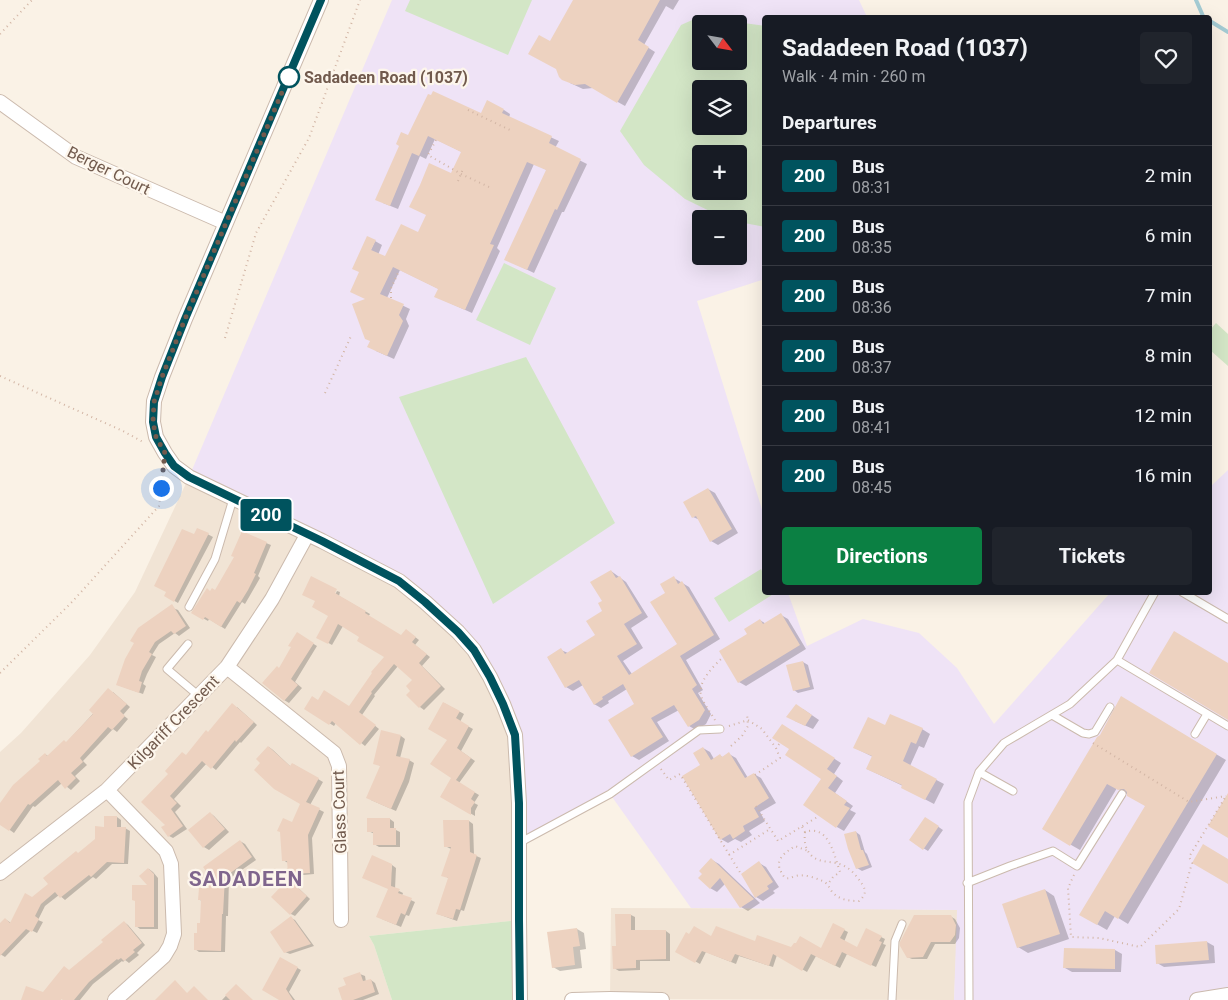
<!DOCTYPE html>
<meta charset="utf-8">
<style>
:root{--surface:#171b24;--page:#20242c;--text:#f1f3f6;--muted:#9ea1a6;--line:#363941;--accent:#0b8043}
body{margin:0;font-family:Roboto,sans-serif;background:var(--page);color:var(--text);height:100vh;display:flex;flex-direction:column;font-size:19px;white-space:nowrap}
*{box-sizing:border-box;margin:0}
p{font-size:16px;color:var(--muted)}
.icon{flex:none;width:28px;height:28px;fill:none;stroke:currentColor;stroke-width:2;stroke-linecap:round;stroke-linejoin:round}
.map{position:relative;flex:1;overflow:hidden}
.side{position:absolute;left:762px;top:15px;width:450px;height:580px;display:flex;flex-direction:column;background:var(--surface);border-radius:5px;box-shadow:0 5px 20px #0002}
.side>*{flex:none}
.badge{padding:0 10px;border-radius:4px;font-size:18px;line-height:32px}
.needle{width:32px;rotate:121deg}
.fabs{position:absolute;left:692px;top:15px;display:grid;gap:10px}
.fabs a{display:grid;place-items:center;width:55px;height:55px;border-radius:5px;background:var(--surface);box-shadow:0 5px 20px #0002;font-size:25px}
.you{position:absolute;width:25px;height:25px;margin:-12px;border:4px solid #fff;border-radius:50%;background:#1a73e8;box-shadow:0 0 0 8px #1a73e833}
.map>.badge{position:absolute;translate:-50% -50%;box-shadow:0 0 0 2px #fff}
h2{padding:0 20px;font-size:19px;line-height:45px}
.round{display:grid;place-items:center;flex:none;width:52px;height:52px;border-radius:5px;background:var(--page)}
.headline{display:flex;align-items:center;justify-content:space-between;height:85px;padding:0 20px}
h1{font-size:24px;font-weight:700;line-height:38px}
.cta{display:flex;gap:10px;margin-top:auto;padding:10px 20px}
.cta a{flex:1;height:58px;border-radius:5px;background:var(--accent);color:#fff;font-size:20px;font-weight:700;line-height:58px;text-align:center}
.cta a+a{background:var(--page);color:var(--text)}
ul{padding:0;list-style:none}
li{display:flex;align-items:center;gap:15px;height:60px;padding:0 20px;border-top:1px solid var(--line)}
li div{flex:1}
li b{display:block;font-size:19px}
li em{font-style:normal}
li .badge{min-width:55px;font-weight:700;text-align:center}
.map>svg:first-child{display:block}
.residential{fill:#f1e4d5}
.education{fill:#efe3f6;fill-rule:evenodd}
.green{fill:#d3e6c6;fill-rule:evenodd}
.shadow{fill:#0003}
.lines{fill:none;stroke-linecap:round;stroke-linejoin:round}
.stream{stroke:#a4cbd3;stroke-width:4}
.building{fill:#edd2c0}
.service-casing{stroke:#cbbaad;stroke-width:9}
.minor-casing{stroke:#cbbaad;stroke-width:16}
.path{stroke:#d2b5a4;stroke-width:2;stroke-dasharray:1 4;stroke-linecap:butt}
.service{stroke:#fff;stroke-width:7}
.minor{stroke:#fff;stroke-width:14}
.line-casing{stroke:#fff;stroke-width:11}
.line{stroke:#00535e;stroke-width:8}
.walk{stroke:#715a4d;stroke-width:5;stroke-dasharray:0 9}
.stop-dot{fill:#fff;stroke:#00535e;stroke-width:2.5}
.labels{text-anchor:middle;stroke-width:4.5;stroke-linejoin:round;paint-order:stroke}
.stop-label{font-size:16px;font-weight:bold;fill:#715a4d;stroke:#fdf6ec;text-anchor:start}
.street-label{font-size:16px;fill:#715a4d;stroke:#fdf6ec}
.district-label{font-size:21px;font-weight:bold;letter-spacing:1px;fill:#7f658d;stroke:#fdf6ec}
</style>
<div class="map">
<svg width="1228" height="1000" viewBox="0 0 1228 1000">
<rect width="100%" height="100%" fill="#faf2e6"/>
<path class="residential" d="M189 477 399 581 458 632 515 735 519 920 369 936 374 945 392 1000H0V752L21 733 90 655 135 592Z
M611 908 890 909 958 910 954 1000 610 999Z"/>
<path class="education" d="M392 0H859L867 17 765 18V279L697 301 765 519V592L788 593 807 646 863 619 919 633 957 668 994 724 1110 593 1210 592V487L1228 470V995L1197 1000H954L957 910 691 908 610 794 519 843 515 735 490 677 425 602 189 477ZM701 24H739V61H701ZM701 89H739V126H701ZM701 154H739V191H701ZM701 219H739V256H701Z"/>
<path class="green" d="M410 0H532L508 55 405 11Z
M699 17 765 26V227L739 222V219H726L685 199 644 165 620 131 681 25ZM701 24H739V61H701ZM701 89H739V126H701ZM701 154H739V191H701Z
M504 263 556 288 530 345 476 320Z
M1216 323 1228 334V366L1210 350V330Z
M526 357 615 523 493 604 399 397Z
M761 569 765 577V592L775 593 729 622 714 598Z
M519 920 520 1000H392L374 945 369 936Z"/>
<path class="shadow" d="M575 0H679L673 10 666 6 644 45 655 52 625 106 593 88 583 89 570 83 551 43Z
M504 110 510 114 509 118 559 141 555 148 587 164 564 212H562L534 273 513 263 547 170 534 164 497 248 500 251 472 313 443 300 439 289 400 270 387 298 410 309 406 319 409 326 394 359 376 351 372 341 368 299 361 272 375 241 382 245 378 255 385 258 419 234 452 174 462 152 435 139 426 159 420 156 398 209 383 203 409 137 481 115Z
M708 489 715 493 738 533 718 545 711 541 700 520 693 517Z
M198 529 213 537 178 603 166 596Z
M266 543 271 545 258 576 260 578 245 604 242 602 225 629 209 619 208 621 192 612 211 592H215L235 557Z
M611 571 626 582 648 617 631 628 643 648 623 661 632 674 679 645 667 593 674 578 689 587 720 639 686 660 703 690 698 693 711 714 706 724 696 730 689 726 679 710 657 722 669 741 639 760 632 756 610 720 636 704 627 689 608 701 609 703 601 708 594 704 583 685 573 691 566 687 548 658 561 650 568 653 596 636 604 612V602Z
M337 591 340 592 339 596 370 614 368 617 401 637 410 633 419 640 415 645 430 657 422 666 445 689 424 710 420 707 408 695 412 691 414 680 398 666 374 695 375 696 362 715 379 729 365 746 336 723 334 726 306 709 318 701 350 707 386 657 361 636 343 626 332 645 318 637 330 616 333 599Z
M173 608 178 610 190 628 179 636 175 633 159 644 152 655 156 657 147 674 143 684 146 686 143 694 118 685Z
M781 615 788 619 806 649 746 686 739 682 749 634 760 620 766 624Z
M297 634 317 646 295 682 302 688 289 703 284 700 279 669 293 647Z
M803 662 808 665 814 689 798 693 794 690Z
M113 692 130 707 123 715 128 719 117 732 113 729 83 761 87 765 75 776 80 781 71 790 62 783 35 807 33 806 14 833 0 823V805L42 761 45 754 48 756 66 743Z
M1122 698 1226 760 1128 924 1115 916 1107 930 1081 915 1146 806 1117 788 1080 850 1043 829 1101 736Z
M444 703 464 714 460 722 473 729 461 751 475 761 459 783 479 795 474 803 478 805 475 811V816L441 796 453 778Z
M237 707 257 725 241 743 240 742 216 770 207 763 174 799 181 806 175 812 187 829 173 838 169 836 166 825 143 802 209 733Z
M803 709 819 720 813 729 795 721Z
M886 727 922 729 930 734 924 748 919 746 910 766 944 784 934 804 911 792 903 786 867 769 873 757 855 748Z
M789 730 841 763 834 774 843 781 835 793 853 806 850 810 856 813 844 831 837 827 823 779 791 749Z
M382 732 401 736 405 739 400 758 409 760 414 763 409 782 396 811 371 800 381 766 374 763Z
M269 747 273 750 291 767 293 764 323 782 310 805 324 812 312 838 314 874 293 876 289 873 288 863 283 860 293 823 301 804 262 763Z
M703 748 710 752 714 759 720 756 723 757 729 754 736 758 748 778 754 774 761 778 776 803 760 812 765 821 749 831 752 835 741 842 735 839 728 843 721 839 702 766Z
M210 813 214 816 229 832 209 850 204 847 190 830Z
M117 817 121 820V828H125L130 831 128 864H112L96 879 93 877 65 900 59 895 45 906 38 920 43 922 37 933 31 930 5 957 0 954V925L5 919 11 923 32 898 50 884 79 854 96 839 105 828Z
M390 819 394 822V829L400 832V847H379L374 844 375 834 368 831Z
M469 821 473 824 474 855 481 858 464 911 461 910 457 921 438 914 449 878H447L451 849 445 846Z
M930 821 943 830 928 851 910 840Z
M856 832 860 835 865 852 867 854 872 867 862 871 857 868Z
M240 841 245 844 256 860 229 879 228 916H226L225 952H199L195 949 198 934 201 924 202 901 200 900 210 890Z
M712 860 719 864 760 903 748 911 741 907 725 884 717 892 710 888Z
M759 863 766 867 779 887 773 891 775 893 763 901 756 897 742 874Z
M392 865 396 868 395 889 403 893 402 896 415 902 409 916 406 915 401 927 382 919 389 889Z
M149 869 153 872 158 878V929H140L136 926 150 886Z
M288 880 293 883 310 899 295 916 291 914Z
M1045 890 1054 896 1069 939 1028 953 1018 947Z
M631 915 635 917V932L666 931 670 934V961H640V970L619 971 614 968 617 947Z
M950 916 955 919 960 928 959 938 955 944H935L927 959H912L907 957Z
M291 918 295 920 314 946 290 954 285 952Z
M124 922 128 925 145 945 137 953 139 955 129 963 125 960 123 962 122 961 93 984 80 1000H65L56 993 54 1000H22L43 993 105 943Z
M834 925 848 932 844 942 858 949 881 937 885 939 883 944 886 945 876 967 847 954 840 968 816 956 807 972 777 955 773 967 739 956 736 964 706 952 700 964 677 951 712 938 792 948 822 949Z
M577 929 584 933 586 949 580 950 582 968 560 971 553 967Z
M1207 942 1214 946 1215 963 1164 967 1157 963Z
M1115 950 1122 954 1121 972H1072L1065 968Z
M281 959 301 970 289 992 295 1000H282Z
M360 974 365 976 366 982 371 980 375 983 379 994 363 1000H343L348 986Z
M236 985 248 1000H222Z"/>
<g class="lines">
<path class="stream" d="M1196 0 1203 16 1205 18
M1210 21 1228 32"/>
</g>
<path class="building" d="M573 0H660L638 40 649 47 617 103 585 84 575 85 562 80 559 77 556 69 528 54 539 35 550 41Z
M433 91 481 113 487 100 504 109 502 113 552 136 549 143 581 159 557 210 555 209 527 270 504 260 546 170 527 162 490 244 494 245 465 310 434 297 438 289 393 267 380 294 404 304 399 315 403 321 387 356 367 347 370 341 365 339 352 304 365 299 350 292 359 272 352 269 367 236 376 240 371 250 385 256 401 224 418 232 426 215 409 207 420 185 429 163 451 173 461 152 428 136 419 156 412 153 390 206 375 200 399 146 396 144 401 132 408 135 428 94 431 95Z
M708 488 732 529 710 542 696 516 692 518 683 502Z
M197 528 209 533 174 602 164 596 166 592 154 586 182 529 194 534Z
M242 531 267 542 254 573 256 574 248 590 240 603 237 601 221 627 205 617 203 620 191 613 207 588 210 591 212 588 215 590 234 557 231 556Z
M611 570 616 578 620 576 642 613 624 624 637 644 617 656 629 675 677 644 650 602 665 593 660 584 674 576 678 584 682 581 714 635 680 656 697 685 692 689 705 710 699 720 688 727 674 705 651 718 663 737 631 757 608 720 634 704 623 684 602 697 603 699 594 705 579 680 565 688 547 657 561 648 565 654 595 635 586 621 602 611 598 603 602 601 590 582Z
M311 576 337 589 335 593 366 611 365 613 401 635 406 629 416 637 412 642 427 654 419 663 441 686 419 708 406 695 410 691 406 686 412 680 394 664 371 692 372 693 359 712 376 725 360 745 332 721 329 725 304 709 312 696 318 700 324 690 349 706 372 673 371 672 384 657 357 641 359 637 338 624 328 644 316 638 328 616 312 607 315 601 302 595Z
M172 604 186 626 174 634 171 631 155 642 149 652 152 654 142 671 139 681 142 682 139 693 116 685 125 659 134 643 130 641 138 628Z
M781 613 800 645 738 683 719 651 747 634 744 629 760 619 763 624Z
M1174 631 1228 663V720L1149 673Z
M297 632 314 643 291 679 298 685 284 701 262 683 277 666 279 668 291 647 288 646Z
M803 661 810 687 793 691 786 665Z
M108 688 127 704 120 711 125 716 112 730 108 727 80 758 83 762 71 773 76 778 65 789 58 780 30 805 28 804 9 831 0 825V803L13 785 40 761 38 759 45 753 47 756 64 740 66 742 93 714 89 710Z
M1121 696 1217 754 1118 919 1105 911 1097 925 1079 915 1145 806 1127 796V792L1124 789H1122L1118 790 1107 784 1070 846 1042 829 1097 737 1100 735Z
M443 702 460 711 456 718 469 726 457 748 471 758 456 780 475 792 471 799 475 802 471 808V815L440 797 451 778 430 764 447 740 428 729Z
M232 703 254 722 236 742 235 740 211 769 202 761 170 796 177 803 171 809 183 826 168 837 161 827 165 825 141 802 168 774 165 771 182 752 186 755 206 730 208 732Z
M796 704 812 715 805 726 786 717Z
M890 714 923 728 916 744 911 742 903 761 937 779 925 800 901 788 902 785 866 769 872 756 853 748 868 717 885 725Z
M782 724 835 758 827 769 837 776 828 788 847 801 844 805 850 808 836 828 803 805 821 779 785 755 789 749 772 738Z
M381 730 401 735 396 756 410 759 404 779 391 809 366 798 380 766 373 764Z
M268 746 290 766 292 763 319 778 306 802 320 808 308 835 310 873 288 874 287 861H282L280 832 277 831 283 818 292 822 300 804 274 789 254 770 260 763 256 759Z
M703 747 711 760 720 754 722 757 729 752 745 778 754 773 769 798 754 808 759 817 743 826 745 831 733 839 730 834 720 840 682 776 700 765 693 753Z
M1228 793V838L1208 826Z
M210 812 225 829 203 848 188 830Z
M104 816H117V827H126L124 863 107 862 91 877 89 875 60 898 55 892 41 904 35 916 39 919 32 932 26 929 0 956V923L5 918 10 923 25 893 32 897 48 884 43 878 76 851 78 853 95 839V826L104 827Z
M925 817 939 826 923 850 909 840Z
M367 818H390V828H396V845H373V832H367Z
M443 820H469L470 852 477 855 460 910 456 909 453 919 436 914 448 878 441 876 451 847H444Z
M856 831 861 850H863L869 865 856 869 848 849 844 834Z
M240 840 252 857 225 877 223 914H222L221 951 194 950V933H197V923H200L201 900H198L199 888H209V875L203 867Z
M1203 844 1228 859V884L1192 863Z
M372 855 392 864 391 886 400 889 398 893 412 898 405 915 401 913 396 925 376 917 388 889 362 878Z
M711 858 712 859 754 899 740 908 720 878 710 889 698 878 702 874 699 871Z
M759 861 773 882 767 886 769 889 755 898 741 874Z
M148 868 154 874V927H135V901L132 900V885H147L139 876Z
M288 879 307 896 290 915 271 897Z
M1045 889 1060 934 1017 948 1002 904Z
M615 914H631V930H666V959L636 960V968L613 969 612 946H616Z
M914 915H951L956 925 955 935 950 942H931L923 957 907 958 900 946V942Z
M291 916 311 944 284 953 270 932Z
M124 921 142 943 133 950 135 952 124 961 121 958 118 960 117 959 89 982 74 1000H63L61 999V1000H21L26 986 43 992 64 966 69 970 103 942 101 940Z
M833 923 845 929 840 938 857 947 866 928 882 936 879 941 882 942 871 966 842 952 835 966 811 954 802 971 773 954 769 966 735 954 731 962 702 951 695 963 675 952 686 932 689 934 694 926 711 936 716 926 755 941 757 935 791 947 794 943H796L800 936 821 948Z
M577 928 580 946 573 947 575 965 552 968 547 932Z
M1207 941 1209 960 1156 964 1155 945Z
M1064 948 1115 949V969L1063 968Z
M280 957 298 967 286 989 293 1000H279L262 990Z
M360 972 363 981 371 979 375 992 353 1000H342L338 988 346 985 343 978Z
M175 980 187 993 194 986 208 1000H155Z
M236 984 253 1000H230L225 995Z"/>
<g class="lines">
<g class="service-casing">
<path id="service" d="M1182 592 1228 619
M189 607 215 559 233 499
M188 644 167 669 199 696
M1117 660 1228 726
M1052 715 1083 733 1089 734 1095 732 1110 707
M1195 734 1207 714
M979 772 1013 791
M519 843 610 794 699 730 720 729
M967 883 1010 866 1053 851 1077 866 1122 794
M892 1000 895 941 902 924
M969 1000 968 802 979 772 1004 743 1070 704 1117 660 1155 592"/>
</g>
<g class="minor-casing">
<path id="minor" d="M321 0 185 319 162 377 154 401 153 422 156 437 165 453 174 466 189 477 322 541 399 581 425 602 458 632 474 650 490 677 503 704 515 735 519 803V920L520 1000
M0 102 76 157 226 223
M227 667 334 753 339 766 341 920
M107 790 166 851 171 864 174 934 170 946 164 956 115 1000
M0 873 107 790 227 667 272 599 307 535
M572 1000 610 999 662 1000
M1197 1000 1228 995"/>
</g>
<path class="path" d="M0 34 32 0
M468 110 510 130
M436 140 428 155 461 174 489 187
M458 181 463 169
M391 298V288L399 271
M225 338 256 233 309 138 360 0
M0 376 123 431 143 442
M325 393 352 334
M0 673 72 602 159 506 163 474
M715 720C711 713 703 703 701 695 698 681 713 667 722 658
M729 726 748 720 762 729 776 748
M1093 743 1189 802 1226 796
M731 746 742 736 748 726 747 713
M661 769 669 780 680 774 741 874
M755 775 780 758 776 748 780 743
M756 806 778 841 819 816
M802 827 805 832C829 824 834 855 840 872L833 877 828 884
M805 832C804 842 805 850 813 857 822 864 836 860 846 867 853 871 858 878 862 884 867 891 865 896 859 901 850 901 840 900 833 893 828 887 829 883 820 880 813 877 803 874 796 876 791 877 790 879 785 878 773 862 780 856 795 846L808 851
M729 855 770 829
M1074 875 1068 888 1071 937 1099 938 1140 947 1179 909 1192 863 1189 857 1226 796"/>
<use href="#service" class="service"/>
<use href="#minor" class="minor"/>
</g>
<g class="lines">
<g class="line-casing">
<path id="line" d="M321 0 185 319 162 377 154 402 153 422 156 437 165 453 174 466 189 477 322 541 399 581 425 602 458 632 474 650 490 677 503 704 515 735 519 803V920L520 1000"/>
</g>
<use href="#line" class="line"/>
<path class="walk" d="M161 488 165 453 156 437 153 422 154 402 162 377 185 319 292 69 289 77"/>
</g>
<circle class="stop-dot" cx="289" cy="77" r="10"/>
<g class="labels">
<g class="stop-label">
<text x="304" y="83">Sadadeen Road (1037)</text>
</g>
<g class="street-label">
<text transform="translate(109 170) rotate(26)" y="6">Berger Court</text>
<text transform="translate(173 722) rotate(-46)" y="6">Kilgariff Crescent</text>
<text transform="translate(339 812) rotate(-92)" y="6">Glass Court</text>
</g>
<g class="district-label">
<text x="246" y="886">SADADEEN</text>
</g>
</g>
</svg>
<div class="fabs">
<a><svg class="needle" viewBox="-14 -14 28 28"><path d="M0-13l5 13h-10z" fill="#e53935"/><path d="M0 13l5-13h-10z" fill="#9ea1a6"/></svg></a>
<a><svg class="icon" aria-label="layers" viewBox="0 0 24 24"><path d="M12 4l9 5-9 5-9-5zM3 14l9 5 9-5"/></svg></a>
<a>+</a>
<a>−</a>
</div>
<div class="you" style="left:161px;top:488px"></div>
<b class="badge" style="left:266px;top:515px;background:#00535e;color:#fff">200</b>
<section class="side">
<div class="headline"><div><h1>Sadadeen Road (1037)</h1><p>Walk · 4 min · 260 m</p></div><a class="round"><svg class="icon" aria-label="heart" viewBox="0 0 24 24"><path d="M12 20l-8-8c-3-5 5-10 8-4 3-6 11-1 8 4z"/></svg></a></div>
<h2>Departures</h2>
<ul>
<li><span class="badge" style="background:#00535e;color:#fff">200</span><div><b>Bus</b><p>08:31</p></div><em>2 min</em></li>
<li><span class="badge" style="background:#00535e;color:#fff">200</span><div><b>Bus</b><p>08:35</p></div><em>6 min</em></li>
<li><span class="badge" style="background:#00535e;color:#fff">200</span><div><b>Bus</b><p>08:36</p></div><em>7 min</em></li>
<li><span class="badge" style="background:#00535e;color:#fff">200</span><div><b>Bus</b><p>08:37</p></div><em>8 min</em></li>
<li><span class="badge" style="background:#00535e;color:#fff">200</span><div><b>Bus</b><p>08:41</p></div><em>12 min</em></li>
<li><span class="badge" style="background:#00535e;color:#fff">200</span><div><b>Bus</b><p>08:45</p></div><em>16 min</em></li>
</ul>
<div class="cta"><a>Directions</a><a>Tickets</a></div>
</section>
</div>
